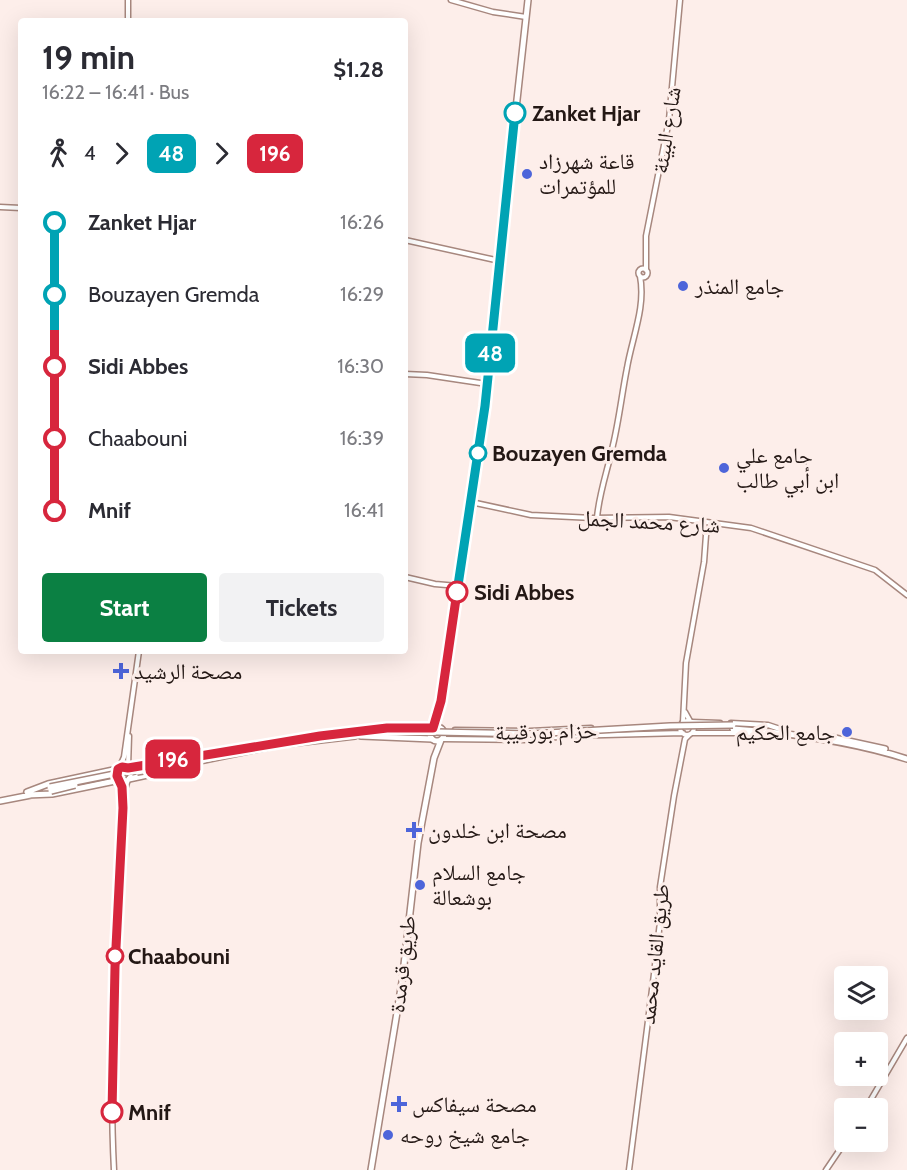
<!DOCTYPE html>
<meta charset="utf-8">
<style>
:root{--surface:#fff;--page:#f2f2f3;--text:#2b2b33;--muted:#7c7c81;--accent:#0b8043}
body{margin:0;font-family:Cabin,"Noto Naskh Arabic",sans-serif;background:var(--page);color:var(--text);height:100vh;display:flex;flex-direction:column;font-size:22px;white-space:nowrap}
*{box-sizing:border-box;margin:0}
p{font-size:20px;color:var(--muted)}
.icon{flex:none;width:33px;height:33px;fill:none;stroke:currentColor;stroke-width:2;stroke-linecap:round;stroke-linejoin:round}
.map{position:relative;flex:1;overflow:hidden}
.details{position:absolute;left:18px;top:18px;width:390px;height:636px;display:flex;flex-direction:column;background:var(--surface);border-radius:6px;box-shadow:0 6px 24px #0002}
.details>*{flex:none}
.badge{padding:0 12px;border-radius:9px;font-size:21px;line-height:39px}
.controls{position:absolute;left:834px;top:966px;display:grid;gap:12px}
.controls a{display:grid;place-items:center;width:54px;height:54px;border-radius:6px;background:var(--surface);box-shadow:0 6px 24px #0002;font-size:30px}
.map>.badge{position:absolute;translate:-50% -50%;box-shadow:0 0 0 3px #fff}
.legs{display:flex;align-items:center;gap:9px;height:66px;padding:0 24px;font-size:20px}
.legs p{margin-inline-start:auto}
.overview{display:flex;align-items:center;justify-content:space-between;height:102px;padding:0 24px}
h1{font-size:33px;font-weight:700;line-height:45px}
.button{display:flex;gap:12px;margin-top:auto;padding:12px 24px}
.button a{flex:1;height:69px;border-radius:6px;background:var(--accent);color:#fff;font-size:24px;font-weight:700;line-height:69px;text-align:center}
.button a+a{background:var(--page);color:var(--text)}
ul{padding:0 24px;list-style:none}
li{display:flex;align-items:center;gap:21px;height:72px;font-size:22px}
li i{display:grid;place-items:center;width:9px;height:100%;margin:0 8px;background:currentColor}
li i::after{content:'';width:15px;height:15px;margin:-8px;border:4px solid;border-radius:50%;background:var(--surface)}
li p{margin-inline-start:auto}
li:first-child i{background:linear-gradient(#0000 50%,currentColor 0)}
li:last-child i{background:linear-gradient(currentColor 50%,#0000 0)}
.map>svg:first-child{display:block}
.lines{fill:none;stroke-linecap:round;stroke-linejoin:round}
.tertiary-casing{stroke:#a7877e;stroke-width:7}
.secondary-casing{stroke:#a7877e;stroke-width:7}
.primary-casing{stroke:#a7877e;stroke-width:8}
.trunk-casing{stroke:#a7877e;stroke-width:8}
.tertiary{stroke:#fff;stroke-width:4}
.secondary{stroke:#fff;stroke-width:4}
.primary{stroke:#fff;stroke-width:5}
.trunk{stroke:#fff;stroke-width:5}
.trunk-bridge-casing{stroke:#a7877e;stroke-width:8;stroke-linecap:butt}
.trunk-bridge{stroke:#fff;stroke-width:5}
.line-1-casing{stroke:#fff;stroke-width:14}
.line-2-casing{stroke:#fff;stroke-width:14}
.line-1{stroke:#00a3b4;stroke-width:9}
.line-2{stroke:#d7263d;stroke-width:9}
.stop-1-dot{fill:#fff;stroke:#00a3b4;stroke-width:3}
.poi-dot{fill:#4d65da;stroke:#fdeeea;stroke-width:2}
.stop-2-dot{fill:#fff;stroke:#d7263d;stroke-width:3}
.labels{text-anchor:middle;stroke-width:6;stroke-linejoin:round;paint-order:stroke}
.stop-label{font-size:22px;font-weight:bold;fill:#241815;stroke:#fdeeea;text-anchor:start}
.street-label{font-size:22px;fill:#241815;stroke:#fdeeea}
.poi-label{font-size:22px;fill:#241815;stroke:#fdeeea;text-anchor:start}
</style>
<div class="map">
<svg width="907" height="1170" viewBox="0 0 907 1170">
<rect width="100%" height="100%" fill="#fdeeea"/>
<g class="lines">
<g class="tertiary-casing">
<path id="tertiary" d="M451 0 493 12 526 17
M0 207 21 208
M405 240 500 261
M638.5 273a4.5 4.5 0 1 1 9 0a4.5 4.5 0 1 1-9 0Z
M646 270V236L669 120 680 0
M405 374 427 375 487 384
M471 502 531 515 593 518 669 517 751 528 875 570 907 595
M597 518C599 493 608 469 613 445 619 420 622 393 627 368 632 338 646 307 640 276
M706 535 712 523
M405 577 435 584 458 586
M685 712 690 721
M683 722 686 663 704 562 706 535 702 522"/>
</g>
<g class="secondary-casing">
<path id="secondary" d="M128 21V0
M680 728a7 7 0 1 1 14 0a7 7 0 1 1-14 0Z
M692 722 720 723
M731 723 768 725 780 729
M455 730 530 731 591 728
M692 733H751
M443 739 530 740 566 736 683 733
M128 767 129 736
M120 768 127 767C132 771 132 775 128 780L121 781 117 773 124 757 139 651
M121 781 123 797
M866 1108 907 1038
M114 1170C109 1075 115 980 119 885 120 859 119 802 128 780
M629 1170 654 974 660 922V887L674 796 685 739 689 735
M826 1170 845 1142"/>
</g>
<g class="primary-casing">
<path id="primary" d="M430 734a7 7 0 1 1 14 0a7 7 0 1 1-14 0Z
M433 728 441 701 485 406 496 290 528 0
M371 1170 402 982 418 843 434 758 441 740"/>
</g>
<g class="trunk-casing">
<path id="trunk" d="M384 729 433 728
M733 729C792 733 850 741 907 759
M821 735 885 749
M361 736 432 739
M184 760C252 747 318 734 387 731
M185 764 278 745 355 736
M128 768 189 756
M129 779 189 766
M27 792 48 784 118 769
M27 795 52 794 120 780
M0 801 31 795"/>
</g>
<use href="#tertiary" class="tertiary"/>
<use href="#secondary" class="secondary"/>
<use href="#primary" class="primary"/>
<use href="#trunk" class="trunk"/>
<g class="trunk-bridge-casing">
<path id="trunk-bridge" d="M387 731 530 734 670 726 733 725
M137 772 185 764
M50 787 184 760
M51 791 75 785"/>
</g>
<use href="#trunk-bridge" class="trunk-bridge"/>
</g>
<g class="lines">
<g class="line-1-casing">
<path id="line-1" d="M457 592 485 406 515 113"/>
</g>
<g class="line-2-casing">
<path id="line-2" d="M112 1112 115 967 123 808 122 787 117 776 118 769 122 767 128 768 320 736 387 728H433L441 701 457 592"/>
</g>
<use href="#line-1" class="line-1"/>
<use href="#line-2" class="line-2"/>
</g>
<g class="stop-1-dot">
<circle cx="515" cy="113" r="10"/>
<circle cx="478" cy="453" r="8"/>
</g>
<g class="poi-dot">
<circle cx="527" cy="174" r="6"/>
<circle cx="683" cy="286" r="6"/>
<circle cx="724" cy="468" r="6"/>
<path d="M118 662h6v6h6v6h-6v6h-6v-6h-6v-6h6z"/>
<circle cx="847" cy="732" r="6"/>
<path d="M411 821h6v6h6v6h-6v6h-6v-6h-6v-6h6z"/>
<circle cx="420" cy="885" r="6"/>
<path d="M396 1095h6v6h6v6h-6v6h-6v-6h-6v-6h6z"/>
<circle cx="388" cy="1135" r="6"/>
</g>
<g class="stop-2-dot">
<circle cx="457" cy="592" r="10"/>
<circle cx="115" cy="956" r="8"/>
<circle cx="112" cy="1112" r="10"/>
</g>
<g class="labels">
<g class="stop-label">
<text x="532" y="121">Zanket Hjar</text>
<text x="492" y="461">Bouzayen Gremda</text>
<text x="474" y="600">Sidi Abbes</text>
<text x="128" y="964">Chaabouni</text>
<text x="128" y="1120">Mnif</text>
</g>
<g class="street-label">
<text transform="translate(666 130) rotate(-81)" y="8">شارع البيئة</text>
<text transform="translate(649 521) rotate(3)" y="8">شارع محمد الجمل</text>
<text transform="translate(546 731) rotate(-1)" y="8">حزام بورقيبة</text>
<text transform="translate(654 954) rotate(-84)" y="8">طريق القايد محمد</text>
<text transform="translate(402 964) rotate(-83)" y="8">طريق قرمدة</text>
</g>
<g class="poi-label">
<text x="539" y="169">قاعة شهرزاد<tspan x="539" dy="25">للمؤتمرات</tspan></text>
<text x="695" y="294">جامع المنذر</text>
<text x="736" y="463">جامع علي<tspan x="736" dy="25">ابن أبي طالب</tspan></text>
<text x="134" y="679">مصحة الرشيد</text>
<text x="835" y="740" text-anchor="end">جامع الحكيم</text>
<text x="428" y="838">مصحة ابن خلدون</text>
<text x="432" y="880">جامع السلام<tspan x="432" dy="25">بوشعالة</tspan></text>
<text x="412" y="1112">مصحة سيفاكس</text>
<text x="400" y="1143">جامع شيخ روحه</text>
</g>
</g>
</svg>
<div class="controls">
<a><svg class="icon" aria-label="layers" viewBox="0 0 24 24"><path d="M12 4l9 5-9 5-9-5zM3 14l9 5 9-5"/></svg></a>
<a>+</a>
<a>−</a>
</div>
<b class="badge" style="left:490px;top:353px;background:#00a3b4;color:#fff">48</b>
<b class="badge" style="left:173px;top:759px;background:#d7263d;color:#fff">196</b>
<section class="details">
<div class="overview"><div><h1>19 min</h1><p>16:22 – 16:41 · Bus</p></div><b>$1.28</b></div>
<div class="legs"><svg class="icon" aria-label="walk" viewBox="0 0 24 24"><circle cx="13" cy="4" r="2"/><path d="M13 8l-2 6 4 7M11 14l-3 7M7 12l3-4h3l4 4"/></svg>4<svg class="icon" aria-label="forward" viewBox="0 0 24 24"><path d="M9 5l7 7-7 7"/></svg><b class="badge" style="background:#00a3b4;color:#fff">48</b><svg class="icon" aria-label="forward" viewBox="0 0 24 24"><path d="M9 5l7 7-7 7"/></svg><b class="badge" style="background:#d7263d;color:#fff">196</b></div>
<ul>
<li><i style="color:#00a3b4"></i><b>Zanket Hjar</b><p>16:26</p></li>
<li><i style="color:#00a3b4"></i><span>Bouzayen Gremda</span><p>16:29</p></li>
<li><i style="color:#d7263d"></i><b>Sidi Abbes</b><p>16:30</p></li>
<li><i style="color:#d7263d"></i><span>Chaabouni</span><p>16:39</p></li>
<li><i style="color:#d7263d"></i><b>Mnif</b><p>16:41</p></li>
</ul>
<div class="button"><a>Start</a><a>Tickets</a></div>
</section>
</div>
